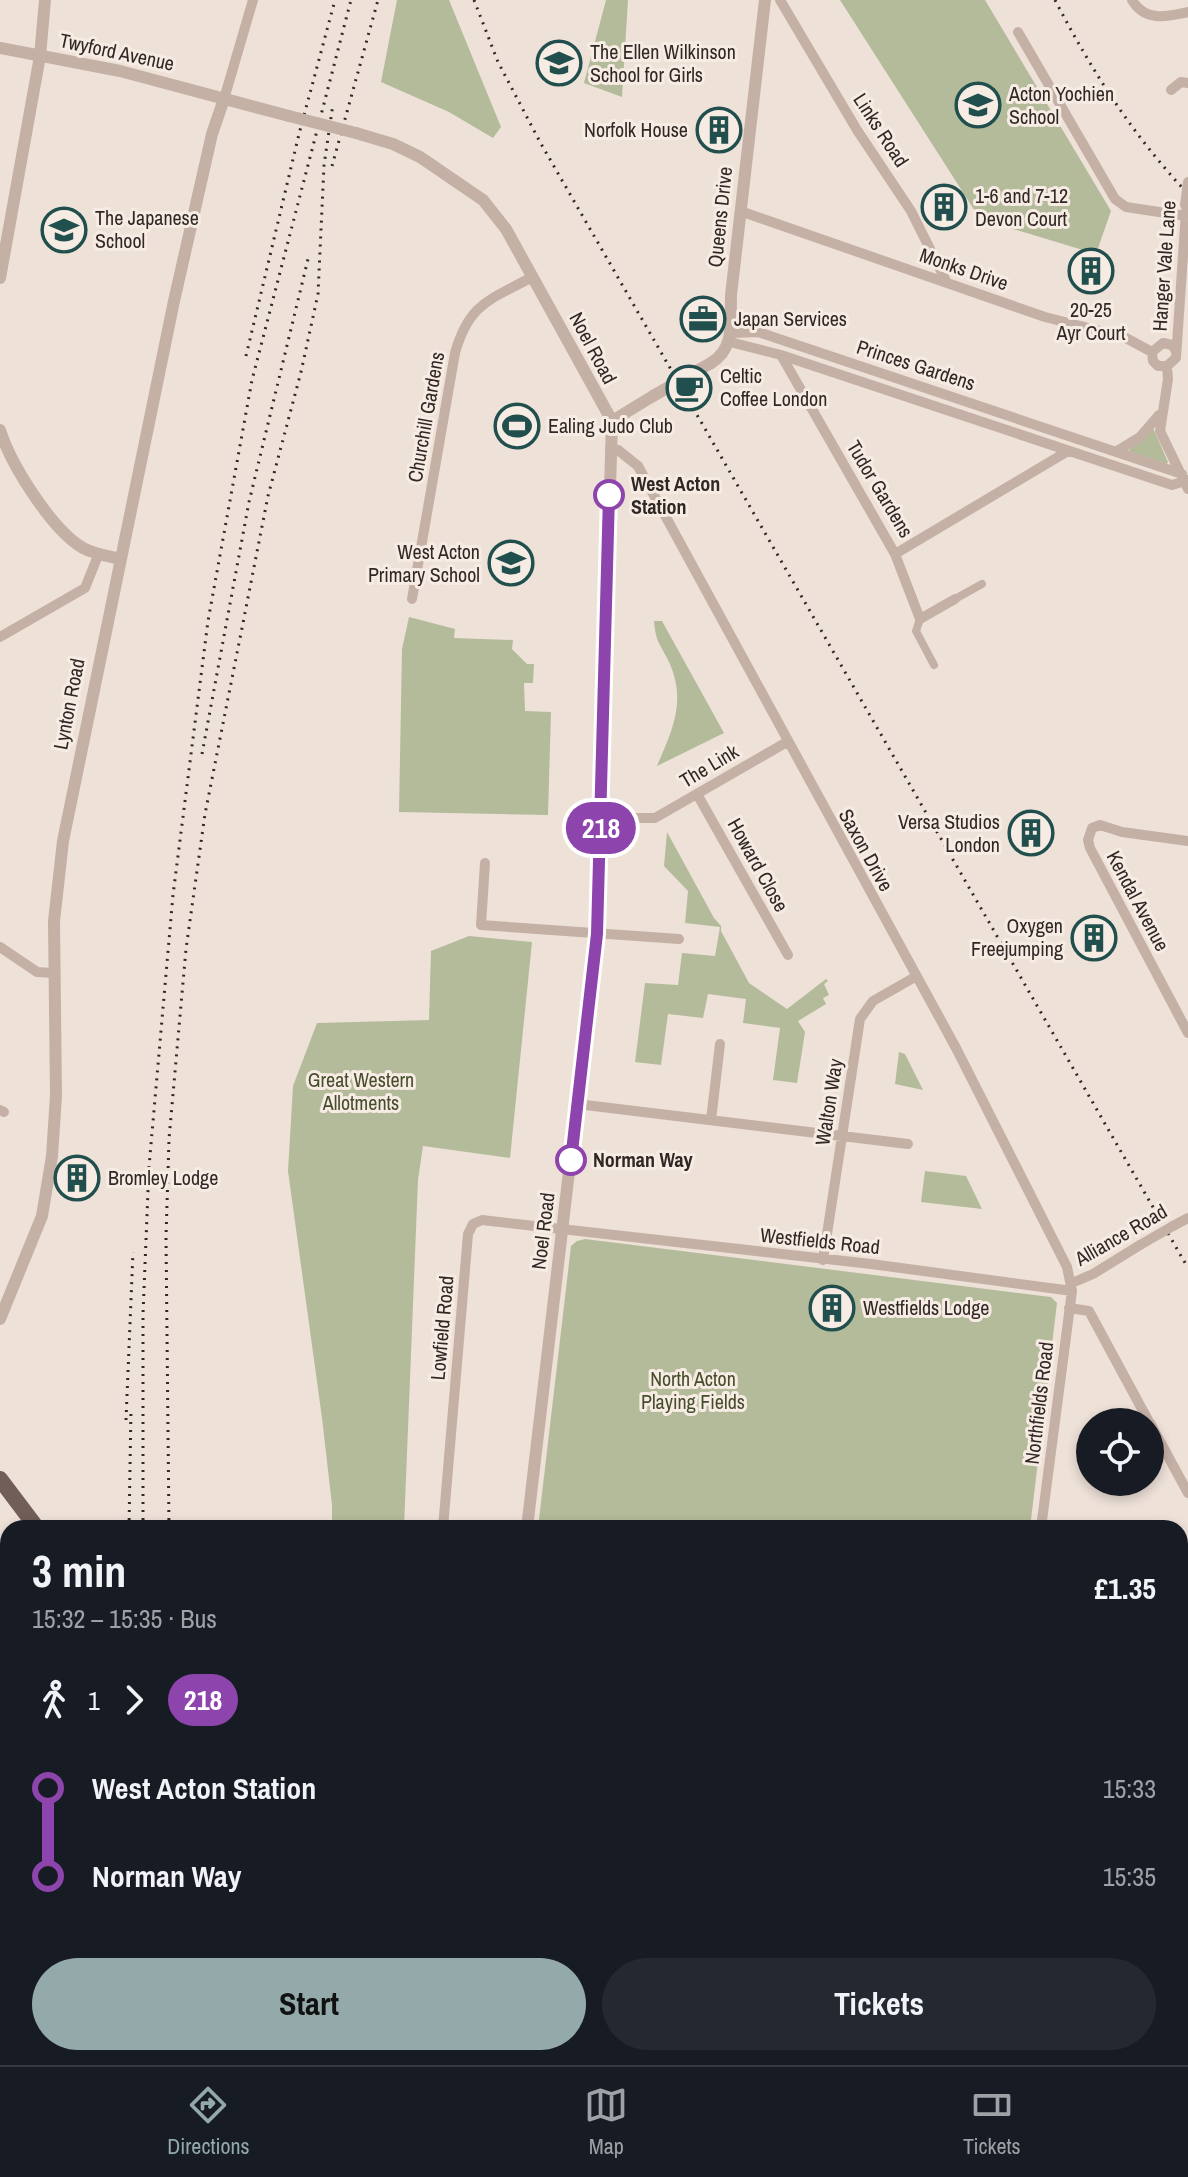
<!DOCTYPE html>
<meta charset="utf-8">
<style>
:root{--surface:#171b24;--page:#242831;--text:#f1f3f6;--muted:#9ea1a6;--line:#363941;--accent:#93a9aa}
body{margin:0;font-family:"Archivo Narrow",sans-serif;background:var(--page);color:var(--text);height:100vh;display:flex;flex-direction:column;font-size:30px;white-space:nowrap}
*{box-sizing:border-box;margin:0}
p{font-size:26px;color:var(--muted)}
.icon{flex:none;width:44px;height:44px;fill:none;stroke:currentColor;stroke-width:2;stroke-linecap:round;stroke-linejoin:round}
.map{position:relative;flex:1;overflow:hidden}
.drawer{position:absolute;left:0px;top:1520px;width:1188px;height:546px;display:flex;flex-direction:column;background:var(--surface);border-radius:24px 24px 0 0;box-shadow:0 4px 12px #0003}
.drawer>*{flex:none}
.badge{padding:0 16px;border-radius:26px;font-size:28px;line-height:52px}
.fabs{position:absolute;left:1076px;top:1408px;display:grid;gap:16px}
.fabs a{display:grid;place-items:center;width:88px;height:88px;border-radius:50%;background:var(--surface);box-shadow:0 4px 12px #0003;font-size:40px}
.map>.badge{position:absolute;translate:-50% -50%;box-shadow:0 0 0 4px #fff}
.legs{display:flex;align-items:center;gap:12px;height:88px;padding:0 32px;font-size:26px}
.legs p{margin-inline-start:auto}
.overview{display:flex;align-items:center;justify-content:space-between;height:136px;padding:0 32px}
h1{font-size:44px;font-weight:800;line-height:60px}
.primary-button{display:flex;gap:16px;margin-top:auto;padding:16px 32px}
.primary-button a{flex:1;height:92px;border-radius:48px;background:var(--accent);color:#111;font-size:32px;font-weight:800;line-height:92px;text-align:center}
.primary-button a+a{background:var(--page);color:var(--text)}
ul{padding:0 32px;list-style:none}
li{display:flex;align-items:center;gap:28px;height:88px;font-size:30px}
li i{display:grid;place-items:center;width:12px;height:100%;margin:0 10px;background:currentColor}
li i::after{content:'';width:20px;height:20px;margin:-10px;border:6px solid;border-radius:50%;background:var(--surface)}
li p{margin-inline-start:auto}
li:first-child i{background:linear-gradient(#0000 50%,currentColor 0)}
li:last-child i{background:linear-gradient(currentColor 50%,#0000 0)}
.dock{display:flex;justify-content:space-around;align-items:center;height:112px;border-top:2px solid var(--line);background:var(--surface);font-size:22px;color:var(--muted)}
.dock a{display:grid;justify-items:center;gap:4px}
.dock .active{color:var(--accent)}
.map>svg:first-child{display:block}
.green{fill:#b4bb9a}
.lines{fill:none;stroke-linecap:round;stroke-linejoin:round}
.pedestrian{stroke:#c5b0a6;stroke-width:8}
.minor{stroke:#c5b0a6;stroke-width:10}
.tertiary{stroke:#c5b0a6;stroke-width:12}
.primary{stroke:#725e58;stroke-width:16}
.trunk{stroke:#62504b;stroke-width:18}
.rail{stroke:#312826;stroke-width:3;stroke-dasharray:2 6;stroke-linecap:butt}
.minor-bridge{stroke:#c5b0a6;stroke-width:10}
.tertiary-bridge{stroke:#c5b0a6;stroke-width:12}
.line-1-casing{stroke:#fff;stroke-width:18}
.line-1{stroke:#8e44ad;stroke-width:12}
.stop-1-dot{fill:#fff;stroke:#8e44ad;stroke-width:4}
.labels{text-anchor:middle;stroke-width:6;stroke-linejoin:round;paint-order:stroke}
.street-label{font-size:20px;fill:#312826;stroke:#f7ece4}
.poi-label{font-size:20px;fill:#312826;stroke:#f7ece4;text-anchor:start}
.stop-label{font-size:20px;font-weight:bold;fill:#312826;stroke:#f7ece4;text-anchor:start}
.park-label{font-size:20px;fill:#454d2c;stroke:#f7ece4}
</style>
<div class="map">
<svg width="1188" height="2065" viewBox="0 0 1188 2065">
<rect width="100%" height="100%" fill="#eee1d8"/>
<path class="green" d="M397 0H449L501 127 493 138 449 112 381 82Z
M606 0H628L622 97 584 83Z
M840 0H985L1111 211 1096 254 980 219Z
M1153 428 1168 462 1167 464 1128 451Z
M409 617 455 629 454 638 513 640 512 649 527 664H534L533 683H524L525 711 551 712 548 815 399 812 402 649Z
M654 621H662L724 733 657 766C672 730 687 702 669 662 660 643 656 644 654 621Z
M667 832 714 918 721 926V931L749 983 787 1009 826 979 828 981 824 984 829 995 823 998 826 1004 798 1021 805 1032 797 1083 773 1080 780 1028 743 1023 746 999 708 994 703 1018 668 1014 661 1065 635 1062 645 983 678 985 682 953 715 956 720 927 685 923 688 891 664 866Z
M469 936 532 942 510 1158 423 1146 418 1180 404 1528H332V1505L322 1418 288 1171 293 1086 317 1023 429 1020 431 951Z
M899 1052 905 1054 923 1090 895 1084Z
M925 1171 966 1176 982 1209 921 1202Z
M585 1239 1051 1297 1057 1303 1030 1528H538L571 1246 577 1241Z"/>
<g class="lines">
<path class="pedestrian" d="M955 599 982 584
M920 619 916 631 934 665
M0 1787 8 1780"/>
<path class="minor" d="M780 0 857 130 911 211 947 283
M1132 0C1145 22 1166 17 1188 12
M1018 32 1115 199 1126 207 1186 216
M1171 90 1181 82 1188 83
M224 99 253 0
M740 211 1045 317 1124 337 1152 352
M730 333 758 332 1182 474
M730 342 781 355 1172 485 1188 480
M1152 352 1163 343 1172 345 1176 351
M1152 352 1153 361 1158 366H1167
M781 355 895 554 920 619 955 599
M1167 366 1176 358 1186 211
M1167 366 1168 379 1160 431 1188 489
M610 449 618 450 638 466 956 1048 1067 1267 1072 1291 1041 1528
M1117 451 1140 437 1159 415
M895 554 1068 451
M412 599 455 353C469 303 490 300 532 277
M0 637 85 588 99 553
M697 794 788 955
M601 818H655L787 742
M1188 841 1122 832 1100 825 1092 828 1088 840 1090 848 1188 1033
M485 863 481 925 679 939
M0 947 37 972 53 973
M577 1104 908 1144
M0 1110 4 1112
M711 1120 720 1044
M1173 1226 1188 1218
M823 1260 860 1019 873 1001 915 977
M1072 1283 1093 1274 1140 1245
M1069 1308 1089 1311 1149 1422
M1150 1423 1188 1493
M443 1528 468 1234 473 1224 482 1220 871 1264 1072 1291
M1180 1604 1188 1605
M0 1659 8 1654
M1180 1712 1188 1713
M1181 1827 1188 1820
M0 1918 5 1905
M344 2058 346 2065
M0 2061 20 2065
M228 2065 230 2058
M770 2065 771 2058
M873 2065 874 2058
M932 2065 951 2058"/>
<path class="tertiary" d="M0 48 120 71 289 116
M356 133 393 144 420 157 483 200 506 229 612 421 597 934 527 1528
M0 278 40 56 45 0
M711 363C736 348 730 321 731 295L765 0
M612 421 653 396
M0 430C11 465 52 530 83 548 94 554 108 556 120 559
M0 1319 42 1216 52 1156 56 1096 54 921 63 841 174 301 212 134 224 99
M74 2058 75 2065"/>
<path class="primary" d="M0 1479 37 1528
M560 2058 567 2065
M405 2065 411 2058"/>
<path class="trunk" d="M1180 1939 1188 1932
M1180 1963 1188 1955
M1004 2065 1018 2058
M1041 2065 1052 2058"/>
<path class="rail" d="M474 0 498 62 540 142 1188 1268
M1055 0C1093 73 1132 134 1188 194
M332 166 378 0
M246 356 299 134 335 0
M202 754 249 502 308 259
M126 1420 133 1252
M129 1528 131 1408
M143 1528V1314L149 1167 173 895 208 621 252 380 351 0
M169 1528 166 1237 169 1139 186 949 205 814 243 623 268 496 301 372 318 294 324 165 333 104
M140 2058V2065
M167 2058 168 2065"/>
<path class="minor-bridge" d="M1185 205 1188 182
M1140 1245 1173 1226"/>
<path class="tertiary-bridge" d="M289 116 356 133
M653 396 711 363"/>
</g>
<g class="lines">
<g class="line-1-casing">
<path id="line-1" d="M571 1160 597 934 609 495"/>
</g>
<use href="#line-1" class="line-1"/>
</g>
<defs>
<g id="school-ring" transform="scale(2.3)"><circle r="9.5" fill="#f7ece4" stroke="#204f4d" stroke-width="1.5"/><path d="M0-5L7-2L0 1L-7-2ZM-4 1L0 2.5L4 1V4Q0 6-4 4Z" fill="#204f4d"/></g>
<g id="building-ring" transform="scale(2.3)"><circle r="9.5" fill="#f7ece4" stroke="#204f4d" stroke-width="1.5"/><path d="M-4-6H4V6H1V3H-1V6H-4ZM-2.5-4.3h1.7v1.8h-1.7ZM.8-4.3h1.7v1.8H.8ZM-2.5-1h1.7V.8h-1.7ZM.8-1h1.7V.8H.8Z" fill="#204f4d"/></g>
<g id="office-ring" transform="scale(2.3)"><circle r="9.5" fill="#f7ece4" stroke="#204f4d" stroke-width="1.5"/><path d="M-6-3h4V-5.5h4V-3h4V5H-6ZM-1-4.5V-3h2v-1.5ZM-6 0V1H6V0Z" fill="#204f4d"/></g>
<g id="cafe-ring" transform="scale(2.3)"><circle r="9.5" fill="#f7ece4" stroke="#204f4d" stroke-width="1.5"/><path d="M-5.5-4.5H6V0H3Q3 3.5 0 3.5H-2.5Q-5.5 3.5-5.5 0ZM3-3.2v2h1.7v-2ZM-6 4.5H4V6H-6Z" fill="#204f4d"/></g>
<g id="stadium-ring" transform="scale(2.3)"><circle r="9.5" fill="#f7ece4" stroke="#204f4d" stroke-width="1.5"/><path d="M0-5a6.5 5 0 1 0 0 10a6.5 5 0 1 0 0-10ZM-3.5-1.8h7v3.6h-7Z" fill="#204f4d"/></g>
</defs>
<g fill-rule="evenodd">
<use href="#school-ring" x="559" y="63"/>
<use href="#school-ring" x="978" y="105"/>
<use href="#building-ring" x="719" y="130"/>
<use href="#building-ring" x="944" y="207"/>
<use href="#school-ring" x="64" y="230"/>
<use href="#building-ring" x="1091" y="271"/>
<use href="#office-ring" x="703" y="319"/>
<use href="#cafe-ring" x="689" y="388"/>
<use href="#stadium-ring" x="517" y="426"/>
<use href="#school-ring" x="511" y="563"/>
<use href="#building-ring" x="1031" y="833"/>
<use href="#building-ring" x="1094" y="938"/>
<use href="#building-ring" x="77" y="1178"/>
<use href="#building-ring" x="832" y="1308"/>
</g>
<g class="stop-1-dot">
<circle cx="609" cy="495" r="14"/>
<circle cx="571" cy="1160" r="14"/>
</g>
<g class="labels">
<g class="street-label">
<text transform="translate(117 52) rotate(12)" y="7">Twyford Avenue</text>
<text transform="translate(881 130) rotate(57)" y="7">Links Road</text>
<text transform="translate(720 217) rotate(-84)" y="7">Queens Drive</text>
<text transform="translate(1164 266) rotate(-86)" y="7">Hanger Vale Lane</text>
<text transform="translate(964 269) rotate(19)" y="7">Monks Drive</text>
<text transform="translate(593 348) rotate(62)" y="7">Noel Road</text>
<text transform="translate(916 365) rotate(18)" y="7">Princes Gardens</text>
<text transform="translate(426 417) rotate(-80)" y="7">Churchill Gardens</text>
<text transform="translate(880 489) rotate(59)" y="7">Tudor Gardens</text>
<text transform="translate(69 704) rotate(-79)" y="7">Lynton Road</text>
<text transform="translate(709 766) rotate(-31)" y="7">The Link</text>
<text transform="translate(866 850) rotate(61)" y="7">Saxon Drive</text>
<text transform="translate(758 865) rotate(61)" y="7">Howard Close</text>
<text transform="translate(1138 901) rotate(62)" y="7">Kendal Avenue</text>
<text transform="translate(829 1102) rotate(-81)" y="7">Walton Way</text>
<text transform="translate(543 1231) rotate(-83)" y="7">Noel Road</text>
<text transform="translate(1121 1235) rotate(-30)" y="7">Alliance Road</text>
<text transform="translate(820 1241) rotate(6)" y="7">Westfields Road</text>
<text transform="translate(442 1328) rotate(-85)" y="7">Lowfield Road</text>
<text transform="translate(1039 1403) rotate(-83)" y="7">Northfields Road</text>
</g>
<g class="poi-label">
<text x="590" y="59">The Ellen Wilkinson<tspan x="590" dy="23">School for Girls</tspan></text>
<text x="1009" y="101">Acton Yochien<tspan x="1009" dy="23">School</tspan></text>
<text x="688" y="137" text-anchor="end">Norfolk House</text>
<text x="975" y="203">1-6 and 7-12<tspan x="975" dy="23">Devon Court</tspan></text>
<text x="95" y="225">The Japanese<tspan x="95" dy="23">School</tspan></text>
<text x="1091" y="317" text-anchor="middle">20-25<tspan x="1091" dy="23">Ayr Court</tspan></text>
<text x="734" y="326">Japan Services</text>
<text x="720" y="383">Celtic<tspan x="720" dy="23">Coffee London</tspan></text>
<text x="548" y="433">Ealing Judo Club</text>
<text x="480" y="559" text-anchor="end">West Acton<tspan x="480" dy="23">Primary School</tspan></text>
<text x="1000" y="829" text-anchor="end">Versa Studios<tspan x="1000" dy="23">London</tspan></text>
<text x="1063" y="933" text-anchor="end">Oxygen<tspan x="1063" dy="23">Freejumping</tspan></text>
<text x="108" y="1185">Bromley Lodge</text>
<text x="863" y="1315">Westfields Lodge</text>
</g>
<g class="stop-label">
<text x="631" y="491">West Acton<tspan x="631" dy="23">Station</tspan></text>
<text x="593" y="1167">Norman Way</text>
</g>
<g class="park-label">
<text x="361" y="1087">Great Western<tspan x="361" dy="23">Allotments</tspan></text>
<text x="693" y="1386">North Acton<tspan x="693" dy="23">Playing Fields</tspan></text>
</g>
</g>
</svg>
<div class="fabs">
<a><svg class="icon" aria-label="locate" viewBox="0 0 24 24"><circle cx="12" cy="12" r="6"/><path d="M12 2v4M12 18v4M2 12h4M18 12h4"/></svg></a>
</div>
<b class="badge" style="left:601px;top:828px;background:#8e44ad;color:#fff">218</b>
<section class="drawer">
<div class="overview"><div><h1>3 min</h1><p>15:32 – 15:35 · Bus</p></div><b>£1.35</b></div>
<div class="legs"><svg class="icon" aria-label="walk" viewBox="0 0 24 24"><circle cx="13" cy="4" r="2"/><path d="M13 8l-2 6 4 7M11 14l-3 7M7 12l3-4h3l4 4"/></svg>1<svg class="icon" aria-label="forward" viewBox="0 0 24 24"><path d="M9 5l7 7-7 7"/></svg><b class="badge" style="background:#8e44ad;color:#fff">218</b></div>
<ul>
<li><i style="color:#8e44ad"></i><b>West Acton Station</b><p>15:33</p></li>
<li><i style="color:#8e44ad"></i><b>Norman Way</b><p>15:35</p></li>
</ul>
<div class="primary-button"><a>Start</a><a>Tickets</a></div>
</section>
</div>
<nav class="dock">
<a class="active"><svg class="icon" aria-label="directions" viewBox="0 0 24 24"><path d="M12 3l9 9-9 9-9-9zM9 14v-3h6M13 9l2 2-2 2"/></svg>Directions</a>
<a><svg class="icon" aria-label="map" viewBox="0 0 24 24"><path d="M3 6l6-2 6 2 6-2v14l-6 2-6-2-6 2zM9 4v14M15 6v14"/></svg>Map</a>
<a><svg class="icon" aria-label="tickets" viewBox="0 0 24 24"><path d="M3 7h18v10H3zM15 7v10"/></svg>Tickets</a>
</nav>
